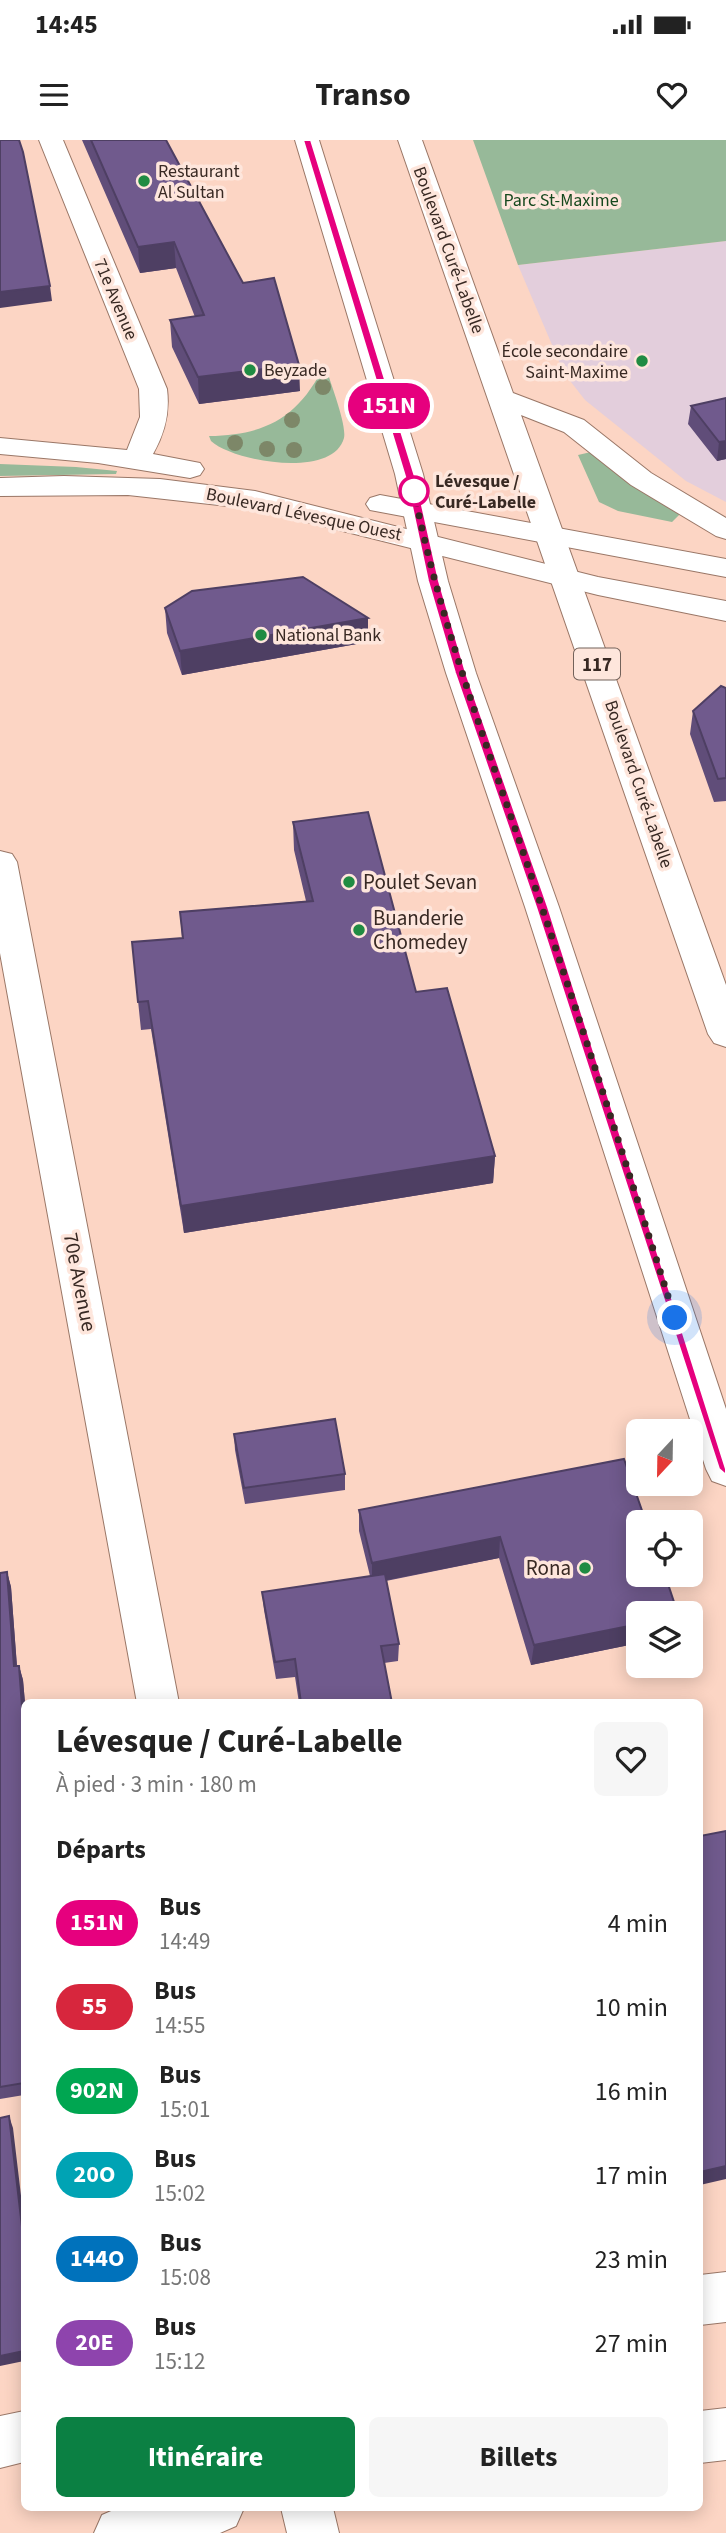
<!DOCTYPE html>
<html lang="fr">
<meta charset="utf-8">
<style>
:root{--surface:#fff;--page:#f6f6f6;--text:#222;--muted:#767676;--accent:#0b8043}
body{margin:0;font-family:"Source Sans 3",sans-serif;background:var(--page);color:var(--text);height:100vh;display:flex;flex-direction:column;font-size:26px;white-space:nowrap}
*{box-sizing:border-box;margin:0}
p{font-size:23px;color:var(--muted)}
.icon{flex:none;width:38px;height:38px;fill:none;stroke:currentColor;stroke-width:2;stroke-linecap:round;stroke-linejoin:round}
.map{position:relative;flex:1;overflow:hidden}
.sheet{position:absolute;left:21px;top:1559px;width:682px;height:812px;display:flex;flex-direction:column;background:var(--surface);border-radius:10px;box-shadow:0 4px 18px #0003}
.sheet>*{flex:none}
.badge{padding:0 14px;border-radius:23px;font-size:24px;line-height:46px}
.needle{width:46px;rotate:202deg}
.fabs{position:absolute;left:626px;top:1279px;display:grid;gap:14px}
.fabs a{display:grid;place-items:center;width:77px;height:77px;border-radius:10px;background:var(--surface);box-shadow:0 4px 18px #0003;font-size:35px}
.you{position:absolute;width:35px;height:35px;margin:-18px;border:5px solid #fff;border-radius:50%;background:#1a73e8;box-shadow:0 0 0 10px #1a73e833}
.map>.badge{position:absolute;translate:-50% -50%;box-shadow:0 0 0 4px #fff}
h2{padding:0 35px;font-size:26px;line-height:63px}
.round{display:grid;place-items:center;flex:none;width:74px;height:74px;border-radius:10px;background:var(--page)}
.headline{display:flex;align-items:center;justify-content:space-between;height:119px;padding:0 35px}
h1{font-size:33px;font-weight:700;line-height:52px}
.primary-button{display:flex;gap:14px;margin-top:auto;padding:14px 35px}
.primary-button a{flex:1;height:80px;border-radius:10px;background:var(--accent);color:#fff;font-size:28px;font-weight:700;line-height:80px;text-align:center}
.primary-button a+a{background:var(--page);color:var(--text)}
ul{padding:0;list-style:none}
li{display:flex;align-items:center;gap:21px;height:84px;padding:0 35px}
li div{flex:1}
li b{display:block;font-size:26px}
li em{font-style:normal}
li .badge{min-width:77px;font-weight:700;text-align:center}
.status{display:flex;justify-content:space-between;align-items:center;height:49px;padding:0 35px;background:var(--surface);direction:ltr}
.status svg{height:19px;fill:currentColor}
header{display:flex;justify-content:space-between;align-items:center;height:91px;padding:0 35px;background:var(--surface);font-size:32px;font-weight:700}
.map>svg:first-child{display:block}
.education{fill:#e3cedc}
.green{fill:#97b999}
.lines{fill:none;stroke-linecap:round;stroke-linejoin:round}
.minor-casing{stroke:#9a7767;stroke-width:2}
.major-casing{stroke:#9a7767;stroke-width:2}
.minor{fill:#fff;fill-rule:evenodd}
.major{fill:#fff;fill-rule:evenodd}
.tree{fill:#7d8768}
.wall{fill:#604d79}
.shaded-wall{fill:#4e3f63}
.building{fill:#705a8d;stroke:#4e3f63;stroke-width:2}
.line{fill:#e6007e;stroke:#fff;stroke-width:2}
.walk{stroke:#382923;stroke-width:7;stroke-dasharray:0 12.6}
.poi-dot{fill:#208b42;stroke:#fee6dc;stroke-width:2.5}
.stop-dot{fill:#fff;stroke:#e6007e;stroke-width:3.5}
.labels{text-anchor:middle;stroke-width:7;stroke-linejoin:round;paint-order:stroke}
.far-poi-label{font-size:18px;fill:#382923;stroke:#fee6dc;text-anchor:start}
.far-park-label{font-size:18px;fill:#15481d;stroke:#fee6dc}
.far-street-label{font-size:18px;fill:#382923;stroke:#fee6dc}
.far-stop-label{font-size:18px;font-weight:bold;fill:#382923;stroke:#fee6dc;text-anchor:start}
.shield{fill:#fee6dc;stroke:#73625a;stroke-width:2}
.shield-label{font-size:19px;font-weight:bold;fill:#382923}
.poi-label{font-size:21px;fill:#382923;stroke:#fee6dc;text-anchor:start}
.street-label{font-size:21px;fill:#382923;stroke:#fee6dc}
</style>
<div class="status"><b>14:45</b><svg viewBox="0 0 49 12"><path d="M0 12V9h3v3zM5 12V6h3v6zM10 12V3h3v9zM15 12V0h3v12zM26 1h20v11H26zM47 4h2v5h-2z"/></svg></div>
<header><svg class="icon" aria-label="menu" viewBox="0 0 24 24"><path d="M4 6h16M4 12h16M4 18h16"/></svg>Transo<svg class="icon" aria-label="heart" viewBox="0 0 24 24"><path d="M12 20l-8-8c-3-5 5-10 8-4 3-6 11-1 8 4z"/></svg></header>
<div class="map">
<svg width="726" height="2393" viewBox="0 0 726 2393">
<rect width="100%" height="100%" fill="#fcd5c4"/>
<path class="education" d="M726 101V362L686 341 585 260 564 233 518 125Z"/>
<path class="green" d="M473 0H726V101L518 125Z
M325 224C329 240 347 284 344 298 333 339 234 322 211 301L209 296C267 295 299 277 325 224Z
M591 312 681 373 672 382 618 371 599 362 578 315Z
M0 324 76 327 117 331 116 334 0 336Z"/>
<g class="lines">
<g class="minor-casing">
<path id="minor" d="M39 0H63L167 249C170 273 165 293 153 314L200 323 204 329 200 335 190 338 98 323 0 314V298L127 310 140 277 139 249Z
M64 336 160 339 255 351 598 437 726 461V481L598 455 255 369 128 355 0 356V338Z
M380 355 726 419V437L370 370 366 364 370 358Z
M0 711 12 714 17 722 179 1563H137L0 813Z
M726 2132V2182L700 2185V2135Z
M726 2268V2320L700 2323V2271Z
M24 2271V2322L0 2328V2276Z
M118 2368H244L236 2386 220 2393H94L102 2375Z
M281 2368H333L339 2393H287Z"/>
</g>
<g class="major-casing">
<path id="major" d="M295 0H319L423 334 448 441 476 533 559 767 726 1269V1346L712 1341 706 1329 525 767 446 533 418 441 395 334Z
M398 0H422L513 253 584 280 651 333 726 378V399L716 396 631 345 564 292 521 275 726 845V907L714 903 708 894Z"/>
</g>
<use href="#minor" class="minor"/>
<use href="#major" class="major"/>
</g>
<g class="tree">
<circle cx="323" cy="247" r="8"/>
<circle cx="292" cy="280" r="8"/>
<circle cx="235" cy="303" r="8"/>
<circle cx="267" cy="309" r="8"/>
<circle cx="294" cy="310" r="8"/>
</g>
<path class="wall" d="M82 0H166L300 251 199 264 172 207 170 180 195 177 176 128 140 133Z
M726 258V319L717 321 688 284 691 266Z
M165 468 368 478V502L182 535 167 493Z
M726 548V661L714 662 690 594 693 571Z
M293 682 416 852 495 1016 493 1043 184 1093 151 889 141 890 132 802 182 798 180 772 306 761 294 710Z
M234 1294 345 1334V1350L245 1364 235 1310Z
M624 1319 639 1474V1503L531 1525 499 1418 386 1441 399 1504 398 1521 384 1523 392 1563H299L295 1537 276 1539 264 1470 262 1452 370 1436 359 1391V1370Z
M7 1432 11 1447 17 1526H19L23 1540 25 1563 24 1955 0 1959V1433Z"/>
<path class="shaded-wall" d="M174 102 176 128 140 133 138 107Z
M50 146 52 161 0 168V152Z
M299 225 300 251 199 264 198 237Z
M726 301V319L717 321 719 302Z
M368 478V502L182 535 180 511Z
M495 1016 493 1043 184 1093 181 1066Z
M500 1397 499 1418 372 1443V1423Z
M7 1432 11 1447 18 1541 14 1526Z
M639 1484V1503L531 1525 534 1505Z
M19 1526 23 1540 25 1563 24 1594Z
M9 1976 13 1988 24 2081V2104Z
M726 2026V2039L700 2045V2032Z
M24 2211V2221L0 2226V2216Z"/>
<path class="building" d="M0 0H19L23 12 50 146 0 152Z
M91 0H166L243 143 274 138 299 225 198 237 170 180 204 175 174 102 138 107Z
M726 258V301L719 302 691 266Z
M303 437 368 478 180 511 165 468 192 451Z
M721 546 726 548V638L718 639 693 571Z
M368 672 416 852 447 848 495 1016 181 1066 148 861 138 862 132 802 183 798 180 772 313 761 293 682Z
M335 1279 345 1334 244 1348 234 1294Z
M624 1319 646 1382H639V1435H665L678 1474H639V1484L534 1505 500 1397 372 1423 359 1370Z
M7 1432 14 1526H19L24 1594V1943L0 1947V1433Z
M385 1434 399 1504 381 1506 392 1563H301L295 1519 275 1522 262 1452Z
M726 1691V2026L700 2032V1696Z
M9 1976 24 2104V2211L0 2216V1978Z"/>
<path class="line" d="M303 0H311L417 343 439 441 466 533 548 767 726 1329V1335L719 1329 536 767 455 533 428 441 407 343Z"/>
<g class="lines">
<path class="walk" d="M414 351C440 483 488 608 531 735 581 882 628 1030 675 1178"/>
</g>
<g class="poi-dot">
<circle cx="144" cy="41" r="7"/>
<circle cx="642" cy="221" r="7"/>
<circle cx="250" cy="230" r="7"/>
<circle cx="261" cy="495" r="7"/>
<circle cx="349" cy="742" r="7"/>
<circle cx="359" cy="790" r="7"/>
<circle cx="585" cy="1428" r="7"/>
</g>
<circle class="stop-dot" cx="414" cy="351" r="14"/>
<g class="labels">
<g class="far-poi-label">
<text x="158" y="37">Restaurant<tspan x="158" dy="21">Al Sultan</tspan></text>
<text x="628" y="217" text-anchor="end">École secondaire<tspan x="628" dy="21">Saint-Maxime</tspan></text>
<text x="264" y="236">Beyzade</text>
<text x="275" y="501">National Bank</text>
</g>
<g class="far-park-label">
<text x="561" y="66">Parc St-Maxime</text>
</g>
<g class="far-street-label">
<text transform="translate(449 110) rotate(70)" y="6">Boulevard Curé-Labelle</text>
<text transform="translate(116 159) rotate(67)" y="6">71e Avenue</text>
<text transform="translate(304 374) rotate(12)" y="6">Boulevard Lévesque Ouest</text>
<text transform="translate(639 644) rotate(71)" y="6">Boulevard Curé-Labelle</text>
</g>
<g class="far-stop-label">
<text x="435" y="347">Lévesque /<tspan x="435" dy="21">Curé-Labelle</tspan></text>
</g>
<rect class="shield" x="574" y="508.5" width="46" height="31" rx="5"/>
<g class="shield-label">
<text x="597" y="531">117</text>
</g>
<g class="poi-label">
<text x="363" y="749">Poulet Sevan</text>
<text x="373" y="785">Buanderie<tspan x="373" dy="24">Chomedey</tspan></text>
<text x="571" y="1435" text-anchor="end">Rona</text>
</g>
<g class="street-label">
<text transform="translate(80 1142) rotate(79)" y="7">70e Avenue</text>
</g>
</g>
</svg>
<div class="fabs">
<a><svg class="needle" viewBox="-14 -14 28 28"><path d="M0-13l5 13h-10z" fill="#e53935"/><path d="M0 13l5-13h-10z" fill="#767676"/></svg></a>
<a><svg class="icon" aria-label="locate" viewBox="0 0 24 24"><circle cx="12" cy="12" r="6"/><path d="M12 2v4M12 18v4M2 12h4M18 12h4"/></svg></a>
<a><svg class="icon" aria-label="layers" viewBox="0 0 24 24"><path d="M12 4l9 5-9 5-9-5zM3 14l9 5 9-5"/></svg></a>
</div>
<div class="you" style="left:675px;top:1178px"></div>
<b class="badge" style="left:389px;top:266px;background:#e6007e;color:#fff">151N</b>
<section class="sheet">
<div class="headline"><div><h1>Lévesque / Curé-Labelle</h1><p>À pied · 3 min · 180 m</p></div><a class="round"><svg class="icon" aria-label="heart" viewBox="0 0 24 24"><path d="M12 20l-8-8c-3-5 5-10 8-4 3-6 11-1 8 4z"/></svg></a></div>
<h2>Départs</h2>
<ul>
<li><span class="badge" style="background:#e6007e;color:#fff">151N</span><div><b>Bus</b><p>14:49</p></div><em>4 min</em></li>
<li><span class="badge" style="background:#d7263d;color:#fff">55</span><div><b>Bus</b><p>14:55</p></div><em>10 min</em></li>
<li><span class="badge" style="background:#00a651;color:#fff">902N</span><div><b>Bus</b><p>15:01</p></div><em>16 min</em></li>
<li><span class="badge" style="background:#00a3b4;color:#fff">20O</span><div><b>Bus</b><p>15:02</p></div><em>17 min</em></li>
<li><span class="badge" style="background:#0072bc;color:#fff">144O</span><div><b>Bus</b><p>15:08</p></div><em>23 min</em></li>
<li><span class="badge" style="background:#8e44ad;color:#fff">20E</span><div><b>Bus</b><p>15:12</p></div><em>27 min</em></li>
</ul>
<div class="primary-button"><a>Itinéraire</a><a>Billets</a></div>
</section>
</div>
